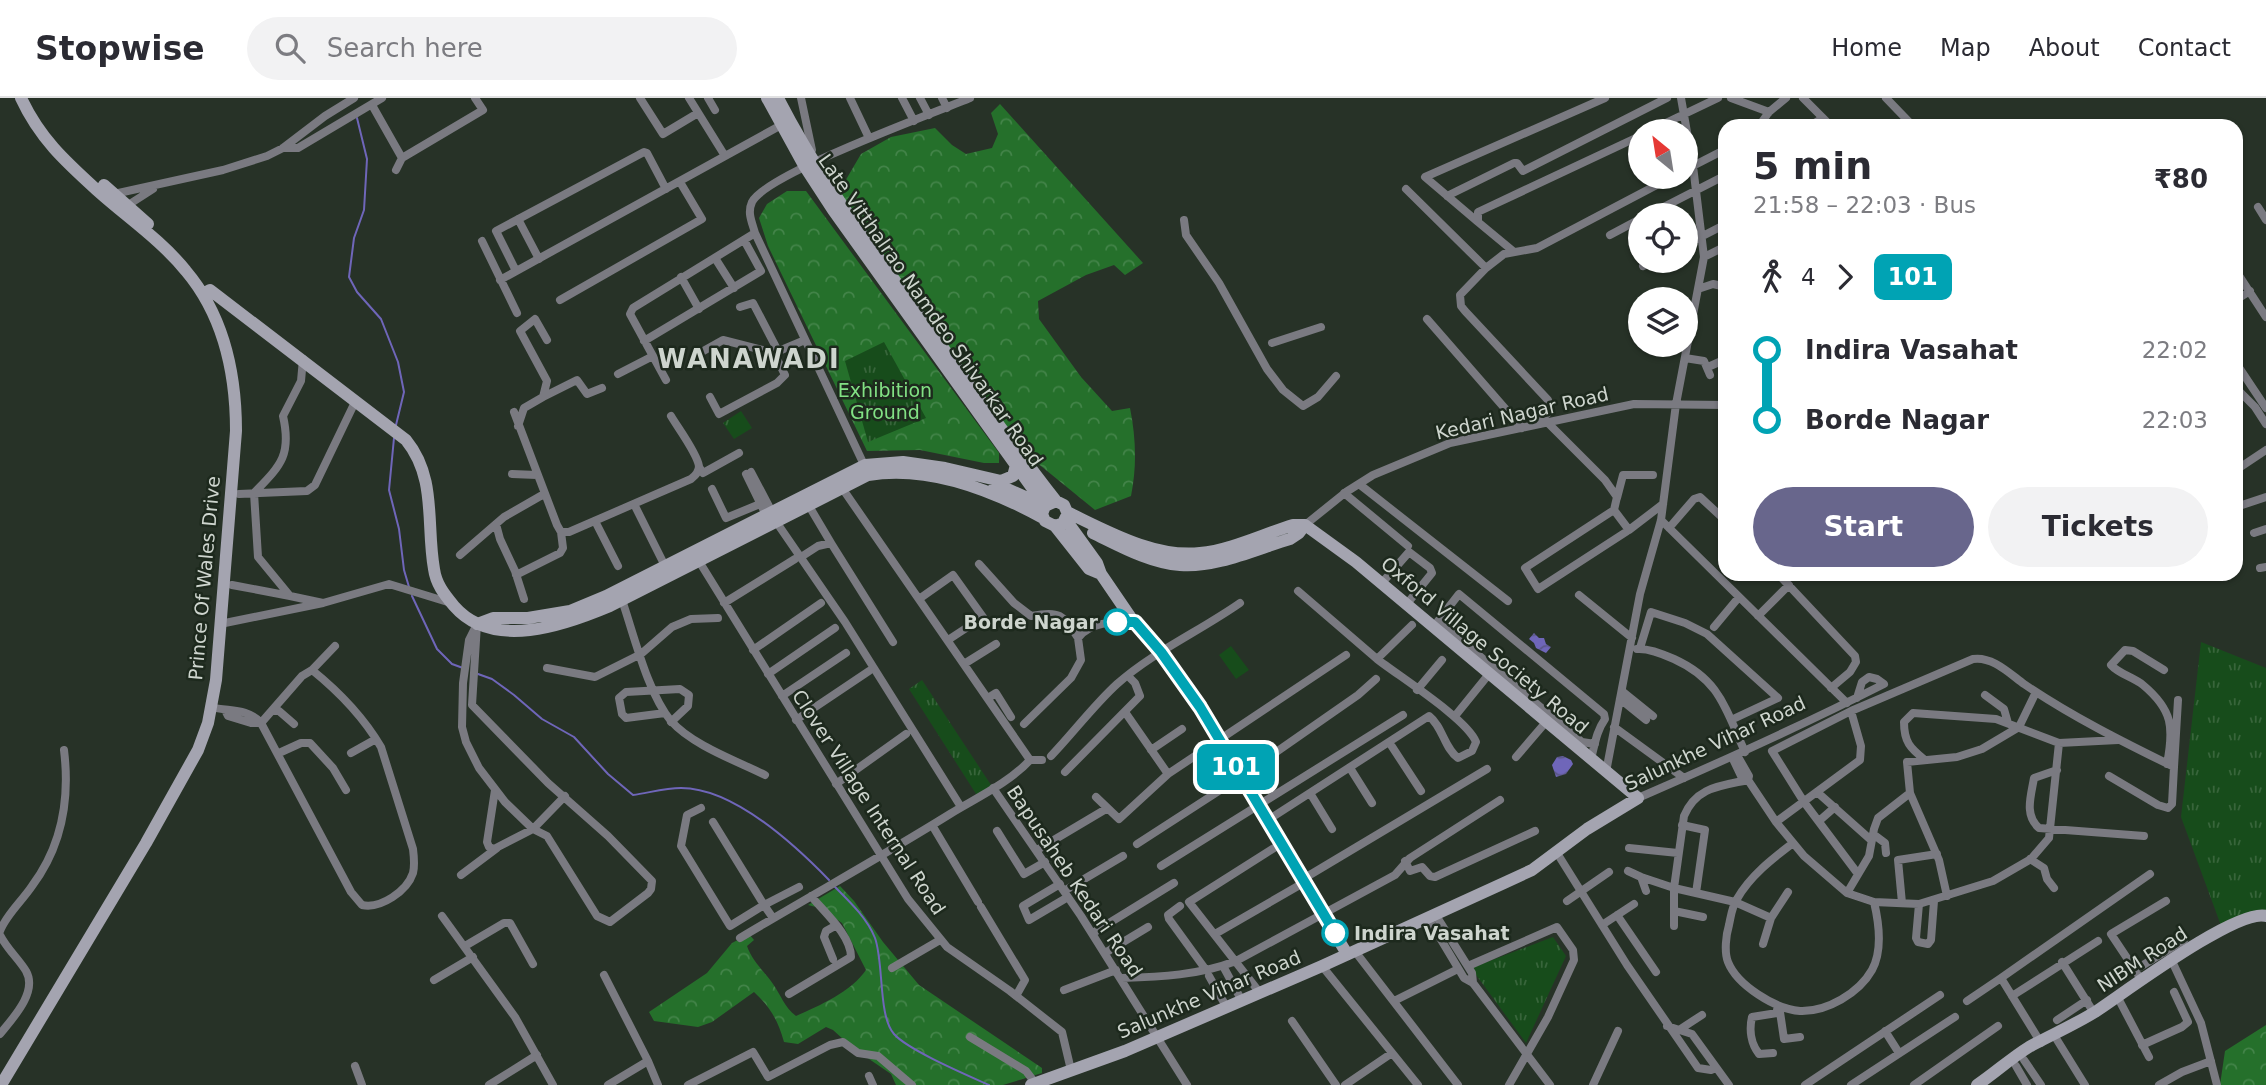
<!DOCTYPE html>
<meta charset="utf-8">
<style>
:root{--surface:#fff;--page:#f2f2f3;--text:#2b2b33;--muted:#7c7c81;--line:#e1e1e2;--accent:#68668c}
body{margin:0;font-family:"DejaVu Sans",sans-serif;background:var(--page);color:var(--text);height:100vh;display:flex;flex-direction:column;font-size:26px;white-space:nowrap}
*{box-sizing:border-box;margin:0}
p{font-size:23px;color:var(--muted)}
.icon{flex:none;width:38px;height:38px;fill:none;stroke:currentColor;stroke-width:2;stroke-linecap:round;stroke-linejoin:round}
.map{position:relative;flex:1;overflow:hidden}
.details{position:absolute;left:1718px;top:21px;width:525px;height:462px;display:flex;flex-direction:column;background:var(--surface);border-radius:21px;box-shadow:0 2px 5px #0004}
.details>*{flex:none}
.badge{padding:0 14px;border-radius:10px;font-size:24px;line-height:46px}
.needle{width:46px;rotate:330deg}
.tools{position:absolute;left:1628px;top:21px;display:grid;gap:14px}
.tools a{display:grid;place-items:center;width:70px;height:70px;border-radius:50%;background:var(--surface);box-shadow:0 2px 5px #0004;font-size:35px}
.map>.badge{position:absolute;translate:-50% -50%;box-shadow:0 0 0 4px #fff}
.legs{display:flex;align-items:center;gap:10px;height:77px;padding:0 35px;font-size:23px}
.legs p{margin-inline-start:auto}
.summary{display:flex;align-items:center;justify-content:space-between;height:119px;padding:0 35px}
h1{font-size:38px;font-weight:800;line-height:52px}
.button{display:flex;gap:14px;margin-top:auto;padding:14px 35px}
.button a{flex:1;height:80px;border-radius:42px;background:var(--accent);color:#fff;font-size:28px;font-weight:800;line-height:80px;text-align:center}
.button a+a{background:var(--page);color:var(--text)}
ul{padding:0 35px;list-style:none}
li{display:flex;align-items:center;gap:24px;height:70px;font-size:26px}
li i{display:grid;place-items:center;width:10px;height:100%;margin:0 9px;background:currentColor}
li i::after{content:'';width:18px;height:18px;margin:-9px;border:5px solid;border-radius:50%;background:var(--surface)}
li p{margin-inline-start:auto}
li:first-child i{background:linear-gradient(#0000 50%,currentColor 0)}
li:last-child i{background:linear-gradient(currentColor 50%,#0000 0)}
header{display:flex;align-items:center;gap:42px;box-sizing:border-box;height:98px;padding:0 35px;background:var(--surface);border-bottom:2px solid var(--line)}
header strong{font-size:33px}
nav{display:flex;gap:38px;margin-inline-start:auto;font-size:24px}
.search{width:490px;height:63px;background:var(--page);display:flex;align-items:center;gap:18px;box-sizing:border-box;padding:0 24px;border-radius:38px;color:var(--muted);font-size:26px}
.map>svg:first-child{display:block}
.grass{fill:#174c1b}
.forest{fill:url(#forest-crowns)}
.park{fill:url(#park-tufts)}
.water{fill:url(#water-waves)}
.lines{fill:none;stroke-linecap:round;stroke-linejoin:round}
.stream{stroke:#6f66b9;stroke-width:2}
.street{stroke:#7a7a81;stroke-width:8}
.secondary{stroke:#a4a4b0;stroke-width:12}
.line-1-casing{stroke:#fff;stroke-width:16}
.line-1{stroke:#00a3b4;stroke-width:10}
.stop-1-dot{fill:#fff;stroke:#00a3b4;stroke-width:3.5}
.labels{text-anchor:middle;stroke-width:5;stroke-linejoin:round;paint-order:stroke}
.street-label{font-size:19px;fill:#ced5ce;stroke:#1d291d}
.park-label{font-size:19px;fill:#82e184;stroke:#1d291d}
.stop-label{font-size:19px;font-weight:bold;fill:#ced5ce;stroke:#1d291d;text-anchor:end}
.district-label{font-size:26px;font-weight:bold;letter-spacing:2px;fill:#ced5ce;stroke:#1d291d}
</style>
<header>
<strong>Stopwise</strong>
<div class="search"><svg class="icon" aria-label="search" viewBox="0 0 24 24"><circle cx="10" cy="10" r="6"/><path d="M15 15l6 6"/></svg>Search here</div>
<nav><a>Home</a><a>Map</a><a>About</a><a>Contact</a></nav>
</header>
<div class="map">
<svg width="2266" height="987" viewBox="0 0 2266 987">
<defs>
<pattern id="forest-crowns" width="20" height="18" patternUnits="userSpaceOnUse" patternTransform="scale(1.75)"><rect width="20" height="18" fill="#25702b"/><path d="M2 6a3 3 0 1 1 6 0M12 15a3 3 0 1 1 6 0" fill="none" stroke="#438449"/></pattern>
<pattern id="park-tufts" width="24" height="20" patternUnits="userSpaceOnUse" patternTransform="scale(1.75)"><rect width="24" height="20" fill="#174c1b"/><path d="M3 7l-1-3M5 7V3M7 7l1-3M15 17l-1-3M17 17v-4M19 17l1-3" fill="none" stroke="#38653b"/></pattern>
<pattern id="water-waves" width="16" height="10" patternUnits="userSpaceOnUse" patternTransform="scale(1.75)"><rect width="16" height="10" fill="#6f66b9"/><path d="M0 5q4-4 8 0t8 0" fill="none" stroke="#5b5788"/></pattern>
</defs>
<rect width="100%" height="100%" fill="#273227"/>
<path class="grass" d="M1231 548 1249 572 1236 581 1219 557Z"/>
<path class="forest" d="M1000 6 1143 165 1125 177 1114 167 1086 177 1038 203 1039 221 1081 279 1112 313 1130 310C1136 340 1137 368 1131 398L1095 412 1025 355 837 97 861 56 891 39 935 30 952 47 966 56 992 50 998 36 991 15Z
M787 93H806L999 355V365H984L920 352 867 353 768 148 759 120 767 106Z
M840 788 854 803 883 844 919 887 1042 970V975L1003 987H896L891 976 853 950 833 932 826 929 798 946 784 944C778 922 770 909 754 894L712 924 698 929 654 923 649 914 707 875 732 845 749 836 754 842 747 848C752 863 764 873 773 886 781 897 784 909 796 918 819 908 852 893 866 872L842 825 820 810 808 807Z
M2266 927V987H2220L2225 953Z"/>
<path class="park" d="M884 244 926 320 868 344 845 263Z
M741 313 752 330 734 341 723 325Z
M2201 544 2266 570V821L2223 833 2181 719Z
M922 582 993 690 978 699 909 591Z
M1553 839 1566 858 1526 945 1471 870Z"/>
<path class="water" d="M1534 535 1539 540H1544L1546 546 1551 549 1546 555 1536 550 1534 545 1529 541Z
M1563 658 1571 662 1573 666 1566 676 1556 679 1552 667 1557 659Z"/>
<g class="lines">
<path class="stream" d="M357 20 367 61 364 112 354 140 349 179 357 194 381 221 398 264 404 294 396 327
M394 340 389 392 399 431 404 472 409 489
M412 498 437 551 452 566 463 570
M478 576 492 581 514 597 542 621 574 639 608 676 633 697C648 695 665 690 681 690 734 690 794 746 829 782
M835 789C850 804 867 820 875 840 884 865 878 918 894 936 908 952 967 977 989 987"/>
<path class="street" d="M640 0 663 36 698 15
M689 0 725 58
M708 0 715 12
M801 0 812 52 807 55
M850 0 869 40
M902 0 914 23
M920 0 929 17
M942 0 947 10
M1731 0 1769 14
M1803 0 1831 28
M1886 0 1913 28
M372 7 402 60 483 12 475 0
M1759 28 1769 14 1786 0
M1810 28 1823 20
M1649 33 1718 0
M283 50H298L382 0
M396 72 402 60
M1685 72 1726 51
M1406 91 1486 170
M114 96 223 72 267 58 283 50 325 18 354 0
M1447 98 1514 65H1517L1523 73 1667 0
M125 109 153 91
M2258 109 2266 122
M1648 117 1726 77
M518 121 539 161
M1184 122 1186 137 1219 185 1267 271 1283 292 1303 308 1318 299 1336 278
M1478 124 1425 79 1605 0
M1610 137 1640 121
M482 143 517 215
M1685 147 1726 126
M1513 153 1478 124V114L1640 38
M1704 159 1726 148
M715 160 734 190
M1643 168 1654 163
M516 173 496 133 644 54 647 55 666 91
M2236 173 2266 219
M681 179 699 211
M500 182 785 25
M1698 191 1713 186 1726 189
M560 202 702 121 680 84
M2236 202 2250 193
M740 209 753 205 778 253
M1427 221 1522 330
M644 243 761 173 744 142
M1272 245 1321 229
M698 256 723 242 774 255 805 242
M1685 260 1704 263 1710 277
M303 261 301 283 283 318C292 358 280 368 254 395L258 459 290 498 323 505
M2236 265 2266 310
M1708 269 1726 261
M618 276 653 258
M666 282 630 216 633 210 755 135
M2236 290 2255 309 2266 326
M543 299 577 282 587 296 602 290
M710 299 719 316 777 285 785 277 774 255
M514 314 557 427 561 434H569L691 381C695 378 699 374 699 368 697 355 678 330 671 318
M1547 324 1605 382 1617 399 1614 412 1525 470 1538 491 1629 432 1663 406
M1537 325 1550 313 1548 302 1465 213 1461 208 1460 197 1486 170 1504 156 1537 150 1672 79
M518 328 524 310 543 299 547 283 520 233 535 221 547 242
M699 369 703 375 739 355
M866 371 755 135C752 124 747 115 752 104 766 76 934 15 970 0
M2236 372 2266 352
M751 374 772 414
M512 376 537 377
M746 376 766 417
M1359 386 1508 503
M712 391 726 420 760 406
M1344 395 1408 448
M239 396 307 393 315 387 356 302
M1617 400 1623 377H1653
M634 406 667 472
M2236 409 2266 399
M1614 412 1629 432
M812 413 831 445
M1661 422 1847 605
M595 423 618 468
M777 425 845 524 961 709
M496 426 500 441 515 473 524 501
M1305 427 1346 394 1373 377 1450 345 1634 306 1726 307
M1669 430 1694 401 1700 399 1726 423
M2254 435 2266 431
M460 457 504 419 544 396
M801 459 818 448 831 445 893 544
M697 460 908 801 947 849 1010 893 1062 934 1071 972
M979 466 1014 505 1031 518C1060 513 1063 516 1078 540
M2260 470 2266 469
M1778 476 1855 558 1856 564 1850 574 1831 590
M516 477 560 455 563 450 561 434
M1381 486 1409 454 1430 470 1432 475 1406 507
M232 487 290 498
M1298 493 1377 561
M1579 497 1632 540
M919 501 953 477 983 519 948 542
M622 502C634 537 648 596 671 623 692 647 737 663 765 677
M724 505 795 461
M1758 518 1789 487
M220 526 323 505 389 486 451 505
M477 526 472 607 548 685 608 738 652 783 651 791 648 795 610 824 597 818 547 738 533 731 505 704 479 670 466 644 462 629 463 585 469 542Z
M1714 529 1739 499
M1640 550 1651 514 1685 525 1707 536 1778 600 1731 622
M1637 551C1649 550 1663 556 1674 561 1720 582 1725 610 1745 654
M753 552 821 505
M964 566 996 546
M547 570 595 579 641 556 672 529 691 521 718 520
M2164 572 2133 553 2125 552 2111 567C2119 576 2133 579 2143 587 2173 612 2174 630 2167 666
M768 576 835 530
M1417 592 1442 562
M1622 593 1653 618
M1985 597 2004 611 2008 625
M782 598 846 555
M988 600 996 595 1011 619
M1620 601 1646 622
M211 609C229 614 246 609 261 625L351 794 362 807C381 811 407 793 413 775 415 767 414 759 413 751L381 649C364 620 338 593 312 572
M225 612 228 618 251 625H261L302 578 312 572 335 548
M272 613H279L294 626
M1125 614 1168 676
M665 615 626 620 622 616 619 600 626 594 680 591 689 597 688 608 671 624
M1455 618 1489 576
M796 622 869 573
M1024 626 1071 580 1081 562 1078 540C1091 523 1115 524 1135 524
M1614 629 1684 680
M1389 644 1421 693
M1151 652 1182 631
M279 655 301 645H310L333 670 346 692
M351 655 376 641
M1737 657 1749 678 1748 682
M1051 658C1073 635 1094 607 1117 586 1153 554 1200 533 1240 505
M1516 659 1546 624
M1732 659 1742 680 1748 682 1776 724 1804 758 1847 795 1874 804 1919 806 1993 783 2031 761 2049 740 2059 645 2118 642
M1591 661C1595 646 1596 634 1605 621L1604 616 1459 496 1438 523 1582 644 1595 646
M1030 662H1042
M1925 662C1910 650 1904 644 1904 624L1913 615 1996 621 2059 645
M2174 669 2178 602
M1350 670 1372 705
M2057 672 2034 680C2031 698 2024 717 2039 730L2144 738
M1065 674 1140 598 1135 585 1128 578
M1606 674 1640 496 1661 422 1676 306 1704 159 1693 68 1681 0
M836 686 906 636
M993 690 1081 818 1187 987
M495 692 487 744 489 749 494 751 533 731 565 698
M1817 694 1871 742
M1310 695 1332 731
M1910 695 1939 762 1947 798
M1096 699 1119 721 1168 676 1346 557
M1638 700C1721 664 1803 627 1884 586L1877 581 1869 579 1862 584 1857 600
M701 710 687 717 681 748 730 828 764 807 773 820
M1268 722 1429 618C1443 629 1444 650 1458 660L1472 653 1476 644C1467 621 1400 579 1377 561L1412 527
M1819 723 1835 709
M713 724 764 807 799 789
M1776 724 1860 662 1861 648 1851 613
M932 727 978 804
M1682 727 1705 732 1696 795
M997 733 1024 776 1045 764
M1873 736 1885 745 1886 755
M1793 745C1772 761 1750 778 1737 801 1732 808 1731 818 1729 827 1726 837 1724 854 1728 864 1737 887 1775 911 1800 913 1827 914 1859 895 1872 872 1883 852 1879 825 1874 804
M1137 746 1242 678 1358 597 1376 581
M1629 750 1678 755
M1037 752 1106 711
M1557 755 1627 867 1698 970 1711 972 1716 970
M2030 761 2044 770 2047 781 2054 790
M1405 763 1410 773 1422 769 1430 778 1435 779 1535 733
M1161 768 1403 617
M1628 773 1641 779 1646 793
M1858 776 1804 704 1772 653 1851 613 1973 561C1992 558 2009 575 2024 586 2071 618 2123 644 2174 669L2172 706 2168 710 2158 707 2109 678
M461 777 497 750
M1641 779 1674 790 1735 804 1771 820
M1303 781 1487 671
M1060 786 1023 808 1029 822 1068 799
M1064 793 1123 758
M1847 795 1869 758 1874 731 1878 720 1910 695 1907 664 1957 659 1982 651 2019 629 2036 594
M1567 803 1609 774
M1902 805 1898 762 1937 756
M1919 806 1916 840 1918 844 1928 846 1931 842 1934 803
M1180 808 1168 817 1169 821 1206 872
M981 809 1025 882 1016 898
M1674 813 1703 819
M1435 816 1472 875 1473 885
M1617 817 1656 874
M442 818 515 919 553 987
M1428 820 1464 880 1473 885 1550 987
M1602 827 1634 806
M1674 828V790L1684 718C1696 689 1720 688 1748 682
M0 833C6 817 22 803 32 788 62 748 70 701 64 652
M1093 835 1174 785
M1215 836 1305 784
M0 837C7 851 18 860 26 873 38 894 13 920 0 936
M740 840C810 798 881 759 950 716 976 700 1009 685 1030 662L840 387
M1763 846 1771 820 1788 794
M465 848 504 825H510L533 866
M1354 852 1458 987
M1105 855 1148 829
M833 861 824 839 826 833 835 828
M2171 861 2201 925 2217 987
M2062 864 2094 915
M1223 868 1242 903
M1322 868 1418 987
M1468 868 1557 829 1573 852 1574 862 1548 919 1509 987
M892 870 940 842
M2135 872 2184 842
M604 877 648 963
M1209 878 1227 910
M1122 880C1160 879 1200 877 1236 863L1395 777 1410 760 1500 702
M2141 881 2111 836 2166 803
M434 882 473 859
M1064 892 1116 872
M1260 895 1189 804 1282 745
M789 896 851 859C851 837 824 814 811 798
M2012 898 2098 843
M2117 898 2149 959
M1394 903 1458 871
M1967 903 2001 880
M1777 912V915L1780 914 1784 941 1800 939
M2057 922 2087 902
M1292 923 1336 987
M1667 928 1692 936 1729 987
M1679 932 1702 917
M1885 933 1899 955
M2054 937 2085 987
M970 939 1026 973 1036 986
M2041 945 2001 880 2150 776
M2142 947 2182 929 2188 924 2174 894
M1773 955 1759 956C1751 946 1749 932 1752 919L1777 915
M2024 962 2041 987
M355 968 362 987
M2016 968 2027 987
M869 978 873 987
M489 987 537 957
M608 987 648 963 658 987
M688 987 753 954 768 979 830 947 843 944 858 955 878 958 912 987
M1345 987 1392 955
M1593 987 1618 933
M1805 987 1940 897
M1851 987 1955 919
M1914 987 1998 928
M2159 987 2182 974 2211 963"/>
<path class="secondary" d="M767 0 805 69 833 112 1045 408
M778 0C815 73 864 139 911 205 959 272 1006 339 1056 403
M104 87 148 126
M203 196 210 192 406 342C437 380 426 426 434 471 436 486 444 496 454 508 493 553 565 527 610 508L868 377C927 367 992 392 1043 420
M994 385 1041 406
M1067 417 1063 425 1055 428 1045 423 1042 416 1045 408 1056 403 1064 407 1067 414C1107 433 1154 460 1200 455 1231 452 1263 436 1293 427H1305
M1066 422 1097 465 1101 476 1131 520 1161 554 1200 609 1347 856
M1055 428 1089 471 1101 476
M1093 435C1120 448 1150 465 1180 467 1216 470 1256 451 1290 441L1299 435 1305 427
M477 526 493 520H528L570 513 606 498 865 367 903 364 945 370 1001 383 1013 378 1016 367
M1 987 146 745 198 652 208 625 216 582 236 333C236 275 224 218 186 173 162 143 127 119 99 94 66 64 40 41 21 0
M1031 987 1125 953 1322 868 1504 785 1532 772 1587 731 1638 700 1356 464 1305 427
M1977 987C1995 975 2011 960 2029 949 2051 937 2074 927 2095 914 2124 895 2237 810 2266 818"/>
</g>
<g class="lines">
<g class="line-1-casing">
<path id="line-1" d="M1117 524H1135L1161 554 1200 609 1335 835"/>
</g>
<use href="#line-1" class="line-1"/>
</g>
<g class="stop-1-dot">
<circle cx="1117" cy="524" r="12"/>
<circle cx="1335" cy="835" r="12"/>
</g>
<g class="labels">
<g class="street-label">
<text transform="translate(931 212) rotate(55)" y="7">Late Vitthalrao Namdeo Shivarkar Road</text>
<text transform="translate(1522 315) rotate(-13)" y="7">Kedari Nagar Road</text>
<text transform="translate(204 480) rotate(-85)" y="7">Prince Of Wales Drive</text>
<text transform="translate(1485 547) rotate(40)" y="7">Oxford Village Society Road</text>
<text transform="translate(1715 645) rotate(-25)" y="7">Salunkhe Vihar Road</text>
<text transform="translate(869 704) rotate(57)" y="7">Clover Village Internal Road</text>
<text transform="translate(1075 783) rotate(56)" y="7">Bapusaheb Kedari Road</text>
<text transform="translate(2142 861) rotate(-33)" y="7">NIBM Road</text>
<text transform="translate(1209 896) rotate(-23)" y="7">Salunkhe Vihar Road</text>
</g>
<g class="park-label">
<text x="885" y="299">Exhibition<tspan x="885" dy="22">Ground</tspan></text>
</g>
<g class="stop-label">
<text x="1098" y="531">Borde Nagar</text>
<text x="1354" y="842" text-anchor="start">Indira Vasahat</text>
</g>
<g class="district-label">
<text x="749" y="270">WANAWADI</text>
</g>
</g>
</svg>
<div class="tools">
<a><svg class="needle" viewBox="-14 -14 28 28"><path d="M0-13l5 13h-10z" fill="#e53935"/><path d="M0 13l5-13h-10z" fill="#7c7c81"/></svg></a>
<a><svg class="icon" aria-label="locate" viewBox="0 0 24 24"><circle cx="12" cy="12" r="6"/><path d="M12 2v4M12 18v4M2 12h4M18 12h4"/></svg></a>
<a><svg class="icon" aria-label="layers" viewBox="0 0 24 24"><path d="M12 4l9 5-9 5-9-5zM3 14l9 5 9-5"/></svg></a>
</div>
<b class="badge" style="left:1236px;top:669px;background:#00a3b4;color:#fff">101</b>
<section class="details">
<div class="summary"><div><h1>5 min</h1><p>21:58 – 22:03 · Bus</p></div><b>₹80</b></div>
<div class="legs"><svg class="icon" aria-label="walk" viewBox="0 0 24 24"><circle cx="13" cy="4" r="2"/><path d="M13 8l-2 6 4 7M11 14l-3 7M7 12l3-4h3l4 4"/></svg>4<svg class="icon" aria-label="forward" viewBox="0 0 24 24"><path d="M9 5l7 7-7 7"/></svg><b class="badge" style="background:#00a3b4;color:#fff">101</b></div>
<ul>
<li><i style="color:#00a3b4"></i><b>Indira Vasahat</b><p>22:02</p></li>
<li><i style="color:#00a3b4"></i><b>Borde Nagar</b><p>22:03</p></li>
</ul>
<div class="button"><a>Start</a><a>Tickets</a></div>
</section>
</div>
